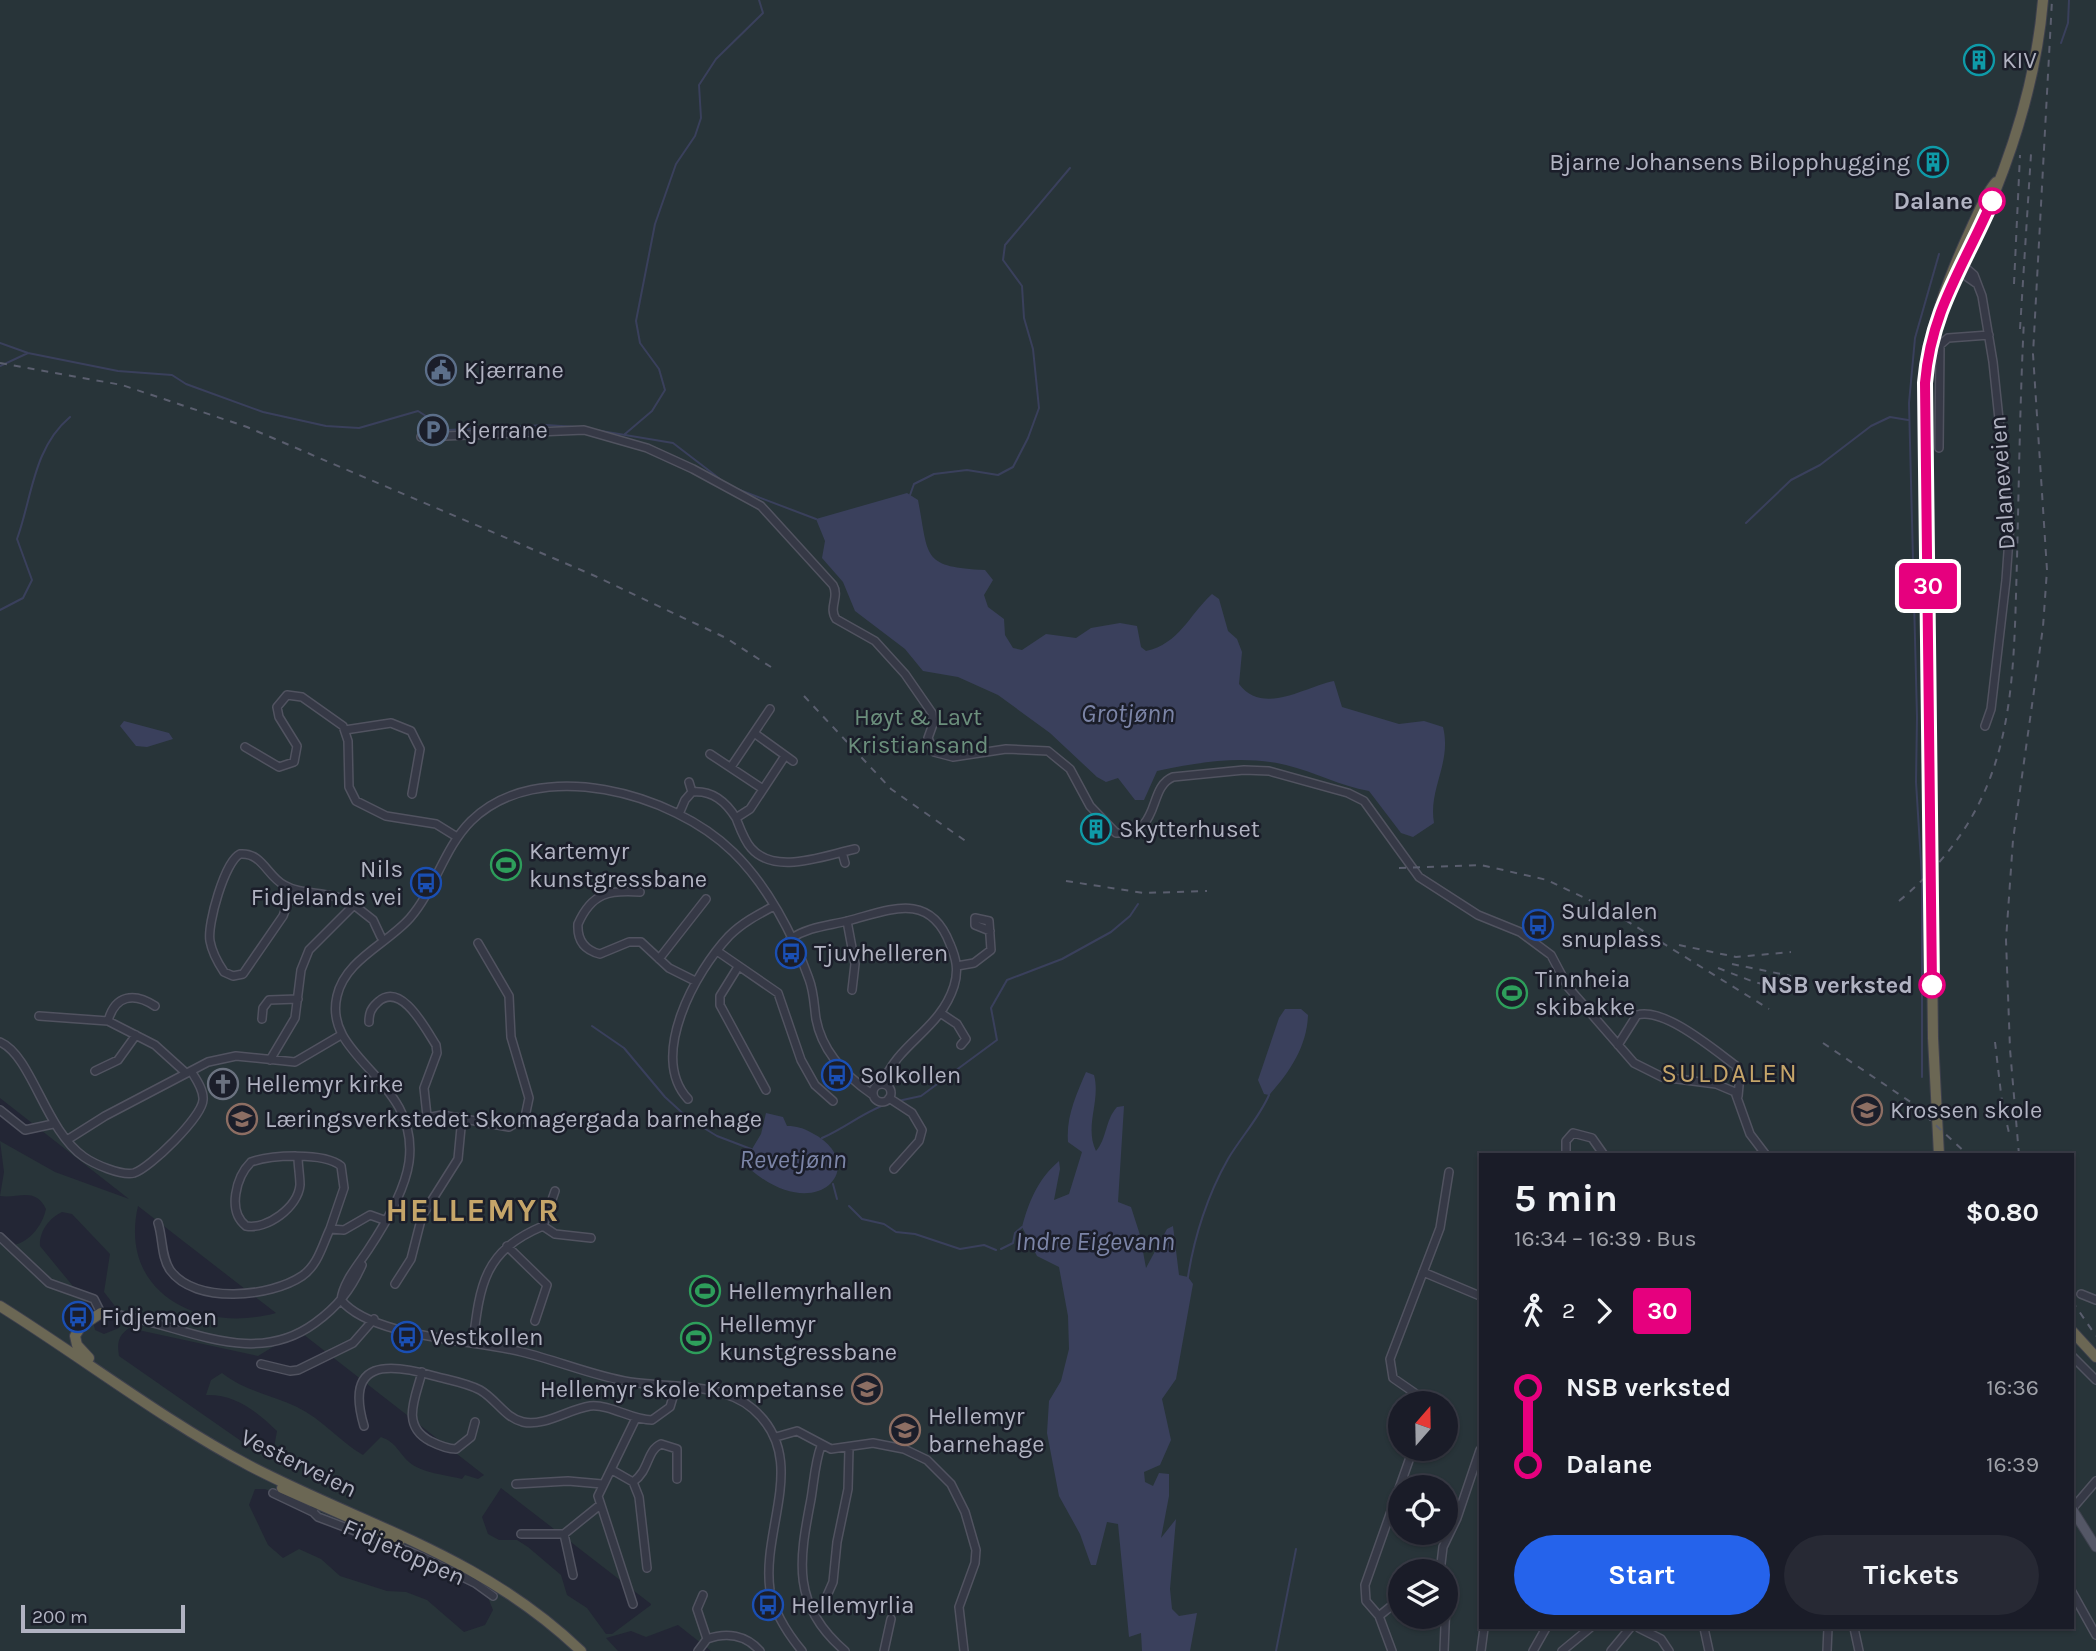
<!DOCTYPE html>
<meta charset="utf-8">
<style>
:root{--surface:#1a1c28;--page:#272934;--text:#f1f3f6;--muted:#9fa1a8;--line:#383a45;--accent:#2563eb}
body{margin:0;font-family:Karla,sans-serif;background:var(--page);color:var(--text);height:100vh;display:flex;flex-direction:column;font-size:26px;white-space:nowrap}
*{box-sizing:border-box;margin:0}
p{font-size:23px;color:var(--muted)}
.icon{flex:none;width:38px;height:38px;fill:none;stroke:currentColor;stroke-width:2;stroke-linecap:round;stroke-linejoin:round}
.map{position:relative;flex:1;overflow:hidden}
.drawer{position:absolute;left:1479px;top:1153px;width:595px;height:476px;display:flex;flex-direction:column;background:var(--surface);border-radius:0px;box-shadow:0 2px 5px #0004,0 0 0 2px var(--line)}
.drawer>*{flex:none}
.badge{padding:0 14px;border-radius:5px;font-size:24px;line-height:46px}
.needle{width:46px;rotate:20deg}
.tools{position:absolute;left:1388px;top:1391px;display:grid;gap:14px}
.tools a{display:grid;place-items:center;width:70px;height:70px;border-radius:50%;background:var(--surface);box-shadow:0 2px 5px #0004,0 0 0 2px var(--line);font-size:35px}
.scale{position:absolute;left:21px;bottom:18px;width:164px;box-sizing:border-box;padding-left:7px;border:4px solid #b1b3c2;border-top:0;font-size:19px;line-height:24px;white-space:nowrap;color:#b1b3c2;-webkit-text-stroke:5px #1b1e2a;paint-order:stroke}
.map>.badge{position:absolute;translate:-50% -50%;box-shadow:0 0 0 4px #fff}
.legs{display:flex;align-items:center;gap:10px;height:77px;padding:0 35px;font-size:23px}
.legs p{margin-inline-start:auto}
.summary{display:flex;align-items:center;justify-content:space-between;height:119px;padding:0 35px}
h1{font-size:38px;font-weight:700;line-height:52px}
.primary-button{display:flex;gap:14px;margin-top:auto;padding:14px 35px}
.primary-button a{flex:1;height:80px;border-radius:42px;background:var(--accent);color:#fff;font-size:28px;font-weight:700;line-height:80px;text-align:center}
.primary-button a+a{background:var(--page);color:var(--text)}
ul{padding:0 35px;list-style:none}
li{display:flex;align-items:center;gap:24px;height:77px;font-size:26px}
li i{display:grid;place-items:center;width:10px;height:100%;margin:0 9px;background:currentColor}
li i::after{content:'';width:18px;height:18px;margin:-9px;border:5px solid;border-radius:50%;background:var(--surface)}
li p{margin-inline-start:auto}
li:first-child i{background:linear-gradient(#0000 50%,currentColor 0)}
li:last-child i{background:linear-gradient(currentColor 50%,#0000 0)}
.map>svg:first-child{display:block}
.green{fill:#283439;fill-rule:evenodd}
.water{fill:#3a405c}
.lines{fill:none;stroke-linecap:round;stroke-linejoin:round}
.stream{stroke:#3a405c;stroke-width:2}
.minor-casing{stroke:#515360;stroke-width:10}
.major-casing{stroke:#3f424f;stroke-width:11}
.highway-casing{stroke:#3e404d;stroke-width:12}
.minor{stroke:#363946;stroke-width:7}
.major{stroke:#545766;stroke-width:9}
.highway{stroke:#6b6754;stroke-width:10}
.rail{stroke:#5a5e6e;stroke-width:2;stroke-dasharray:7 7;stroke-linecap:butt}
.line-1-casing{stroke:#fff;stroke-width:16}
.line-1{stroke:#e6007e;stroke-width:10}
.stop-1-dot{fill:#fff;stroke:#e6007e;stroke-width:3.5}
.labels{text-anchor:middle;stroke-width:5;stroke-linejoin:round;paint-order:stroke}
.poi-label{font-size:24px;fill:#b1b3c2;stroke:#1b1e2a;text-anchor:start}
.stop-label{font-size:24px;font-weight:bold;fill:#b1b3c2;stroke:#1b1e2a;text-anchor:end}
.street-label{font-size:24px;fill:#b1b3c2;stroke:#1b1e2a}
.park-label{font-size:24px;fill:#6b8f7c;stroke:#1b1e2a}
.water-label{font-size:26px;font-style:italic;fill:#7c85a7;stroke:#1b1e2a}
.neighbourhood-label{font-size:26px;letter-spacing:2px;fill:#c5a569;stroke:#1b1e2a}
.district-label{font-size:32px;font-weight:bold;letter-spacing:2px;fill:#c5a569;stroke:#1b1e2a}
</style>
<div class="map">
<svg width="2096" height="1651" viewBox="0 0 2096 1651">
<rect width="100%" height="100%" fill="#232635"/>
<path class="green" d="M0 0H2096V1651H711L678 1625 646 1637 631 1631 606 1638 618 1651H0V1241L9 1246C28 1244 42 1227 46 1209 35 1186 18 1199 0 1196L4 1172 0 1141 55 1172 129 1199 0 1098ZM1480 1155H2072V1628H1480ZM138 1206 276 1313C200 1334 118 1293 138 1206ZM62 1212 72 1214 110 1254 104 1292 118 1310 119 1328 104 1334 95 1330 90 1307 40 1246C39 1232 49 1218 62 1212ZM129 1328 258 1356 299 1331 484 1475 478 1479 465 1475 462 1479C447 1475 421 1473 409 1462 397 1451 397 1443 381 1437L363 1455C339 1441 322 1419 297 1407 271 1395 245 1391 222 1373L211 1380 206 1395C235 1394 256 1411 277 1431L273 1453 264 1454 254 1450 119 1356C117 1343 118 1336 129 1328ZM1400 1404H1446V1449H1400ZM501 1488 651 1604V1605L612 1634H606L587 1608 567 1595 561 1575 528 1547 517 1540H499L488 1534 482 1517ZM1400 1488H1446V1533H1400ZM255 1489H265L461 1576 487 1595 493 1610 485 1625 464 1632 427 1600 406 1592 387 1591 340 1576 321 1559 299 1549 283 1558 268 1545 249 1505ZM1400 1572H1446V1617H1400Z"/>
<path class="water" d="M907 493 918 500C929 557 921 567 985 570L993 580 984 595 988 607 1004 619 1005 635 1013 648 1022 650 1046 634 1076 638 1091 628 1120 623 1137 626 1141 647 1146 651C1179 644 1189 615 1212 594L1219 599 1228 631 1237 639 1242 652 1239 684C1263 716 1304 687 1334 681L1342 707 1399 724 1424 721 1443 727C1452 763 1428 789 1434 823L1413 837 1401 833 1369 791C1340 786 1315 772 1286 765 1242 755 1200 762 1157 771L1144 800H1135L1118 778 1106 782 1097 777 1050 733 998 695 958 677 923 671 905 649 855 611 843 582 822 558 825 541 816 519Z
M124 721 169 733 173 739 147 747 136 746 120 726Z
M1285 1009H1301L1308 1015C1307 1046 1290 1072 1269 1095L1264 1094 1258 1080 1279 1018Z
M1086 1072 1094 1075C1101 1101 1084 1126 1096 1151 1107 1139 1105 1120 1117 1107L1124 1106 1118 1202 1131 1207 1140 1235 1146 1268 1167 1229 1173 1226 1179 1275 1188 1277 1193 1284 1176 1379 1162 1399 1171 1440 1160 1465 1144 1472 1145 1482 1153 1486 1159 1473 1169 1474V1496L1161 1538 1176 1519 1170 1589 1172 1609 1179 1616 1197 1613 1190 1651H1142L1141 1633 1129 1637 1118 1524 1107 1522 1096 1565H1091L1080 1534 1059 1496 1047 1433 1049 1401 1061 1381 1069 1349 1068 1316 1059 1267 1037 1256 1022 1227C1029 1201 1038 1179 1059 1161L1060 1169 1054 1200 1069 1194 1082 1152 1068 1142C1066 1117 1076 1095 1086 1072Z
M766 1113 783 1117 787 1126C797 1126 803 1128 812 1133 871 1163 820 1228 751 1170L749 1154 761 1134Z"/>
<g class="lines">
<path class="stream" d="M2061 43 2068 23 2069 0
M0 343 28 353 118 371 172 375 186 384 263 412 326 426 359 428 418 411 448 430 546 425 576 427
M0 366 28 353
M595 430 673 443 720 479
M625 434 652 411 665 390 659 369 640 343 636 321 655 224 676 164 695 136 701 118 699 85 716 59 763 13 759 0
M737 489 816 519
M910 495 914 484 934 474 967 470 998 475 1013 467 1028 438 1039 408 1033 349 1024 318 1022 286 1003 260 1005 245 1070 168
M1746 523 1791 480 1820 465 1871 426 1890 417 1908 420
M0 610 23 598 32 580 17 539C32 498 33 448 70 417
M592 1026 624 1048 665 1097 689 1119 717 1136 751 1149
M1922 1077V878L1916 782 1917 717 1909 403 1915 338 1939 254
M898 1101 921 1096 997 1040 991 1008 1007 980 1062 959 1111 932 1130 916 1138 904
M822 1138C847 1127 866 1110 892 1102
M833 1184 837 1199
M849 1206 862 1219 884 1224 896 1232 915 1234 960 1249 984 1245 996 1250
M1001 1249 1013 1243 1015 1233 1022 1227
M1188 1277C1194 1237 1208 1194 1228 1159 1241 1137 1259 1118 1269 1095
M1276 1651 1296 1549"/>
<g class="minor-casing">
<path id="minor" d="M1960 263 1974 275 1982 296 1993 362 2010 524 2006 580 1991 709 1985 726
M1957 270 1977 284
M421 437 584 430 647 448 693 469 761 506 833 585C840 597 828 607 836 619L875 641 905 674 932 713 933 724 928 738 934 752 953 757 1006 749 1048 751 1070 769 1090 806 1116 833C1163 835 1146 788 1173 777L1244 770 1269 771 1348 793 1364 801 1419 877 1478 915 1520 932 1551 955 1568 987 1634 1063 1662 1077 1716 1084 1735 1092 1750 1134 1766 1155
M1939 448 1940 345 1948 338 1989 335
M345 730 391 723 411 731 420 749 412 794
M754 733 793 761
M245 747 279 767 294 762 297 746 279 717 277 707 287 695 302 697 343 726 348 741 349 787 356 801 386 816 436 824 457 837
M710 754 763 789
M731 767 770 709
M692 792C713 790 726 802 736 818L750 809 785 756
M679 814 685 800 692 792 689 782
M736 818C740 828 744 840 751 848 775 876 825 855 855 849
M842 852 845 863
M640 892C610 890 592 892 578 924 577 940 584 950 600 954L629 942H641L669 968 695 981
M354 905 373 920 381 937
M847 921 855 964 852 990
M790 939C810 926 829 926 851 920 892 909 930 892 950 944 956 958 959 970 954 986 940 1030 898 1043 883 1083
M717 951 778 993 801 1060 815 1085 833 1101
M659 959 706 899
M957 966 974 963 991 950 989 921 975 918V925L990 931
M738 967 720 996V1005L766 1090
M942 1014 957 1024 966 1039 961 1045
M39 1016 108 1021 155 1045 186 1073
M262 1019 263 1008 269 1000 298 999
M108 1021C115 995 134 992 155 1006
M369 1022C369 1013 371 1008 378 1002 401 981 425 1028 436 1045L437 1053 424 1088 427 1116
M0 1042C32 1056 45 1130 84 1157 94 1164 121 1176 134 1173 150 1168 202 1117 203 1100 204 1090 196 1079 191 1071
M1618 1045 1637 1015C1664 1007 1713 1049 1735 1065L1740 1075 1738 1096
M270 1060 295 1018 301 970 309 950 354 905C330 889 305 897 284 885 267 876 262 852 240 854 225 861 207 924 210 941 212 952 218 963 224 972L233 976 243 974 283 916 293 889
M95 1071 118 1060 136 1035
M873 1093a9 9 0 1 1 18 0a9 9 0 1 1-18 0Z
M889 1098 912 1113 922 1130 919 1141 894 1169
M688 1099C648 1056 696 971 729 936 742 923 757 915 774 906
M0 1110 25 1130 53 1124
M406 1122 442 1115 509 1127 525 1117 529 1098 511 1037 509 996 478 943
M67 1140 105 1116 208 1062 236 1056 295 1062 341 1035
M1566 1155V1141L1573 1133 1592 1138 1604 1155
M298 1157C298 1166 300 1176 300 1185 298 1207 267 1230 246 1226 227 1211 236 1177 251 1162 271 1155 324 1152 341 1166L344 1188 330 1229
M158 1223C163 1238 161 1257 170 1270 195 1305 271 1297 302 1276 318 1265 322 1246 330 1229L344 1230 370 1215 384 1220
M543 1226 555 1191
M0 1237 49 1283 94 1299 101 1313C173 1317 247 1373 315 1323 337 1307 351 1290 362 1265
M507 1246 547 1285 535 1321
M1423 1272 1480 1296
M395 1284 411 1259 422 1216 458 1159 462 1117
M2081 1294 2096 1300
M341 1300C343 1282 358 1265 368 1250 384 1226 405 1190 409 1162 420 1079 322 1059 337 996 345 960 387 944 410 918 435 889 444 848 471 821 538 755 673 793 733 852 767 885 793 934 809 979 814 992 814 1005 816 1019 822 1051 847 1077 873 1095
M341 1300C372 1338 476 1340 522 1352 559 1361 593 1376 630 1382 669 1388 722 1382 753 1409 810 1458 761 1528 770 1590 774 1613 788 1634 802 1651
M473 1342C480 1284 484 1251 543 1226L555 1234 591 1238
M2072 1356 2096 1380
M261 1364 290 1371 298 1370 353 1343 374 1319
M422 1372C416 1397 400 1425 430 1441 438 1445 447 1449 456 1449L471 1437 475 1422
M1424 1404 1419 1396 1393 1378 1390 1359 1440 1228 1449 1172
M364 1426C344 1359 389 1363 434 1376 449 1380 467 1383 480 1390 496 1399 505 1418 523 1422 544 1427 569 1409 590 1406 611 1404 631 1420 652 1420L670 1407 676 1387
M776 1437 797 1431 831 1449 873 1443 904 1449 927 1460 951 1484 965 1512 976 1550 975 1563 959 1607 964 1651
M821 1446C815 1462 814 1481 811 1499 799 1561 791 1605 845 1651
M612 1470 633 1482 639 1497 647 1568
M633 1482C650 1470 646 1451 661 1444L677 1449V1479
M516 1484 568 1481 602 1484
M273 1493 313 1512
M316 1500 313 1512 318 1517 418 1555 475 1583 493 1596
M2072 1509 2096 1481
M521 1534H564L600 1505
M564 1534 573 1575
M1440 1572 1443 1547 1457 1518 1480 1450
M2072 1592 2096 1635
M703 1595 697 1609 707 1639
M633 1604 598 1496 636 1418
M813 1612 822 1607 833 1582 837 1542 848 1489 849 1448
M1379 1616 1400 1599
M1639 1628 1661 1639 1669 1651
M1704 1628 1709 1651
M1854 1628 1859 1651
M698 1651 707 1639C727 1632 746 1635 760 1651
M884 1651 891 1619
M1392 1651 1379 1616 1366 1601 1365 1585 1413 1449
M1444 1651 1446 1602
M1481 1651 1484 1628
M1533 1651 1546 1628
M1562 1651 1590 1628
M1611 1651 1630 1628
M1827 1651 1828 1628"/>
</g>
<g class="major-casing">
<path id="major" d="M2072 1509 2096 1547"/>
</g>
<g class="highway-casing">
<path id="highway" d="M1954 281C1998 196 2035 97 2043 0
M1939 1155 1933 1038 1925 383C1929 326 1949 276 1973 224 1980 210 1986 193 1996 182
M0 1306C83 1358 163 1420 250 1466 370 1528 480 1555 581 1651
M2072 1331 2096 1357
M89 1358 77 1345 75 1336 81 1326 101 1313
M282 1488 400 1540"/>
</g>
<use href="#minor" class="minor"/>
<use href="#major" class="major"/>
<use href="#highway" class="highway"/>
<path class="rail" d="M2014 284 2020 155
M2020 329 2031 154
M0 363 122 385 247 427 595 576 726 638 771 667
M804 696 891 789 967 842
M1399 868 1481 865 1547 880 1606 908 1769 1009
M1066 881 1144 893 1207 891
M1899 901C2016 804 2013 697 2017 559 2019 479 2020 399 2024 320
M1679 945 1736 957 1791 952
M1732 964 1791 976
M1718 968 1754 982 1788 990
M1995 1042 2002 1102 2009 1133
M1823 1043 1912 1103 1968 1155
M2019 1155 2010 1049 2006 940 2013 840 2043 627 2047 570 2033 354 2052 0
M2072 1301 2096 1336"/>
</g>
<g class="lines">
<g class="line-1-casing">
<path id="line-1" d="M1932 985 1925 383C1931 310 1964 266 1992 201"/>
</g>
<use href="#line-1" class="line-1"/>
</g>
<defs>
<g id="building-ring" transform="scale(1.575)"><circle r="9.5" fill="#1b1e2a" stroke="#0f9aa8" stroke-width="1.5"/><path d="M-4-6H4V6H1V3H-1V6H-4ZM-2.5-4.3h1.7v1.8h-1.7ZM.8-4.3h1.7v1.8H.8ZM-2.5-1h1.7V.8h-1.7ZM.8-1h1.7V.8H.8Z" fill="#0f9aa8"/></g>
<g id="civic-ring" transform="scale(1.575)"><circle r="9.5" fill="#1b1e2a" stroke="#5c6f8a" stroke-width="1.5"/><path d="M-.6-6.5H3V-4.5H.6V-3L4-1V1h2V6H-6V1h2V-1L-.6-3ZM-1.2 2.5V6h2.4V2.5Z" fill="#5c6f8a"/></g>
<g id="parking-ring" transform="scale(1.575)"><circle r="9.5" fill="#1b1e2a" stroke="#5c6f8a" stroke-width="1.5"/><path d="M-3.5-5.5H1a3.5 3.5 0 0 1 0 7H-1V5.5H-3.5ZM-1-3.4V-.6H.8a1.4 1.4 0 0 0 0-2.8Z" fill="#5c6f8a"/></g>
<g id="stadium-ring" transform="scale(1.575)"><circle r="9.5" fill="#1b1e2a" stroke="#2e9e5b" stroke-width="1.5"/><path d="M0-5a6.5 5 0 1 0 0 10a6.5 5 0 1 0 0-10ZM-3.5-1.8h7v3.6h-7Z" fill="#2e9e5b"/></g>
<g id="bus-ring" transform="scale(1.575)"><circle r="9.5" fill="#1b1e2a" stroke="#1a4fb4" stroke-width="1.5"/><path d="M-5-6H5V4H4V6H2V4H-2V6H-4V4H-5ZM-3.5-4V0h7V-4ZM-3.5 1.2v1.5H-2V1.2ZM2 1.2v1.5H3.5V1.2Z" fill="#1a4fb4"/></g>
<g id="church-ring" transform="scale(1.575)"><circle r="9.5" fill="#1b1e2a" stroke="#6b7280" stroke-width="1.5"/><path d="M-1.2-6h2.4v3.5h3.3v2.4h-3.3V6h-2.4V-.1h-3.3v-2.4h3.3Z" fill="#6b7280"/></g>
<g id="school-ring" transform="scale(1.575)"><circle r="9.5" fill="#1b1e2a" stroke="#8d6e63" stroke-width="1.5"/><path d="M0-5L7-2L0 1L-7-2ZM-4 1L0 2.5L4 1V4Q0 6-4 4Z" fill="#8d6e63"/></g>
</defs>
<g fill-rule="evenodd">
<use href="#building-ring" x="1979" y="60"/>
<use href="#building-ring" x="1933" y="162"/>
<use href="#civic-ring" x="441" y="370"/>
<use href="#parking-ring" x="433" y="430"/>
<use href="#building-ring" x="1096" y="829"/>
<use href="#stadium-ring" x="506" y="865"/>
<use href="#bus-ring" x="426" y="883"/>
<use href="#bus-ring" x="1538" y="925"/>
<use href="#bus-ring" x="791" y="953"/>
<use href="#stadium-ring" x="1512" y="993"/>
<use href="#bus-ring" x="837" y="1075"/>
<use href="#church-ring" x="223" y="1084"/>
<use href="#school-ring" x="1867" y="1110"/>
<use href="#school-ring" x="242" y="1119"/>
<use href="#stadium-ring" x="705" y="1291"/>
<use href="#bus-ring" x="78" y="1317"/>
<use href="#bus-ring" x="407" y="1337"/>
<use href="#stadium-ring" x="696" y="1338"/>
<use href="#school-ring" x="867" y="1389"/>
<use href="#school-ring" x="905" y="1430"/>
<use href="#bus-ring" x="768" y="1605"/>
</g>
<g class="stop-1-dot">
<circle cx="1992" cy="201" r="12"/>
<circle cx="1932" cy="985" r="12"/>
</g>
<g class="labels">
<g class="poi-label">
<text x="2002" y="68">KIV</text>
<text x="1910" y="170" text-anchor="end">Bjarne Johansens Bilopphugging</text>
<text x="464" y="378">Kjærrane</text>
<text x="456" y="438">Kjerrane</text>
<text x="1119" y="837">Skytterhuset</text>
<text x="529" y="859">Kartemyr<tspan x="529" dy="28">kunstgressbane</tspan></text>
<text x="403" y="877" text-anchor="end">Nils<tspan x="403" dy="28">Fidjelands vei</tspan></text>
<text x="1561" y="919">Suldalen<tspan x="1561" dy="28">snuplass</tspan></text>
<text x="814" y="961">Tjuvhelleren</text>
<text x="1535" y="987">Tinnheia<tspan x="1535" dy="28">skibakke</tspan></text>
<text x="860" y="1083">Solkollen</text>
<text x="246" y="1092">Hellemyr kirke</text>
<text x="1890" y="1118">Krossen skole</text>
<text x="265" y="1127">Læringsverkstedet Skomagergada barnehage</text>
<text x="728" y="1299">Hellemyrhallen</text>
<text x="101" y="1325">Fidjemoen</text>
<text x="719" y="1332">Hellemyr<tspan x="719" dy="28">kunstgressbane</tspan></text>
<text x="430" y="1345">Vestkollen</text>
<text x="844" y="1397" text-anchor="end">Hellemyr skole Kompetanse</text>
<text x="928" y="1424">Hellemyr<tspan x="928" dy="28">barnehage</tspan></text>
<text x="791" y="1613">Hellemyrlia</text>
</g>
<g class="stop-label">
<text x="1973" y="209">Dalane</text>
<text x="1913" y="993">NSB verksted</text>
</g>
<g class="street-label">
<text transform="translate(2002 483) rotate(-94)" y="8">Dalaneveien</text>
<text transform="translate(299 1463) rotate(26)" y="8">Vesterveien</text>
<text transform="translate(404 1552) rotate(24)" y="8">Fidjetoppen</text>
</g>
<g class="park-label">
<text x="918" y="725">Høyt &amp; Lavt<tspan x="918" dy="28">Kristiansand</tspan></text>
</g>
<g class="water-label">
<text x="1128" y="722">Grotjønn</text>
<text x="793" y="1168">Revetjønn</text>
<text x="1095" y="1250">Indre Eigevann</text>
</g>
<g class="neighbourhood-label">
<text x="1730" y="1082">SULDALEN</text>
</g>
<g class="district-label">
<text x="473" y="1221">HELLEMYR</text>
</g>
</g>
</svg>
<div class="tools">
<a><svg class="needle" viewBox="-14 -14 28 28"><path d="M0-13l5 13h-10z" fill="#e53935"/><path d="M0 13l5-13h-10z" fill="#9fa1a8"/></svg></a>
<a><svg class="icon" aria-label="locate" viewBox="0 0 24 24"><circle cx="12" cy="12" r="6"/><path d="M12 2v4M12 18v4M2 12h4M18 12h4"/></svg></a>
<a><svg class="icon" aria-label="layers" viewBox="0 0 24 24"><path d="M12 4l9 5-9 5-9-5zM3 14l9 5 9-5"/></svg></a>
</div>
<div class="scale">200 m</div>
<b class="badge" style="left:1928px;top:586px;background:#e6007e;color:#fff">30</b>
<section class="drawer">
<div class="summary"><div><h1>5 min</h1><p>16:34 – 16:39 · Bus</p></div><b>$0.80</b></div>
<div class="legs"><svg class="icon" aria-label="walk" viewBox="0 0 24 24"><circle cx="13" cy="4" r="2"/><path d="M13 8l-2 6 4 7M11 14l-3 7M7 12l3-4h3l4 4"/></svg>2<svg class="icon" aria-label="forward" viewBox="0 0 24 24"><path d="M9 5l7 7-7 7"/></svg><b class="badge" style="background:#e6007e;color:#fff">30</b></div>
<ul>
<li><i style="color:#e6007e"></i><b>NSB verksted</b><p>16:36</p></li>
<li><i style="color:#e6007e"></i><b>Dalane</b><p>16:39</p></li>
</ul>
<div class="primary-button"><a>Start</a><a>Tickets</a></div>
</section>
</div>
